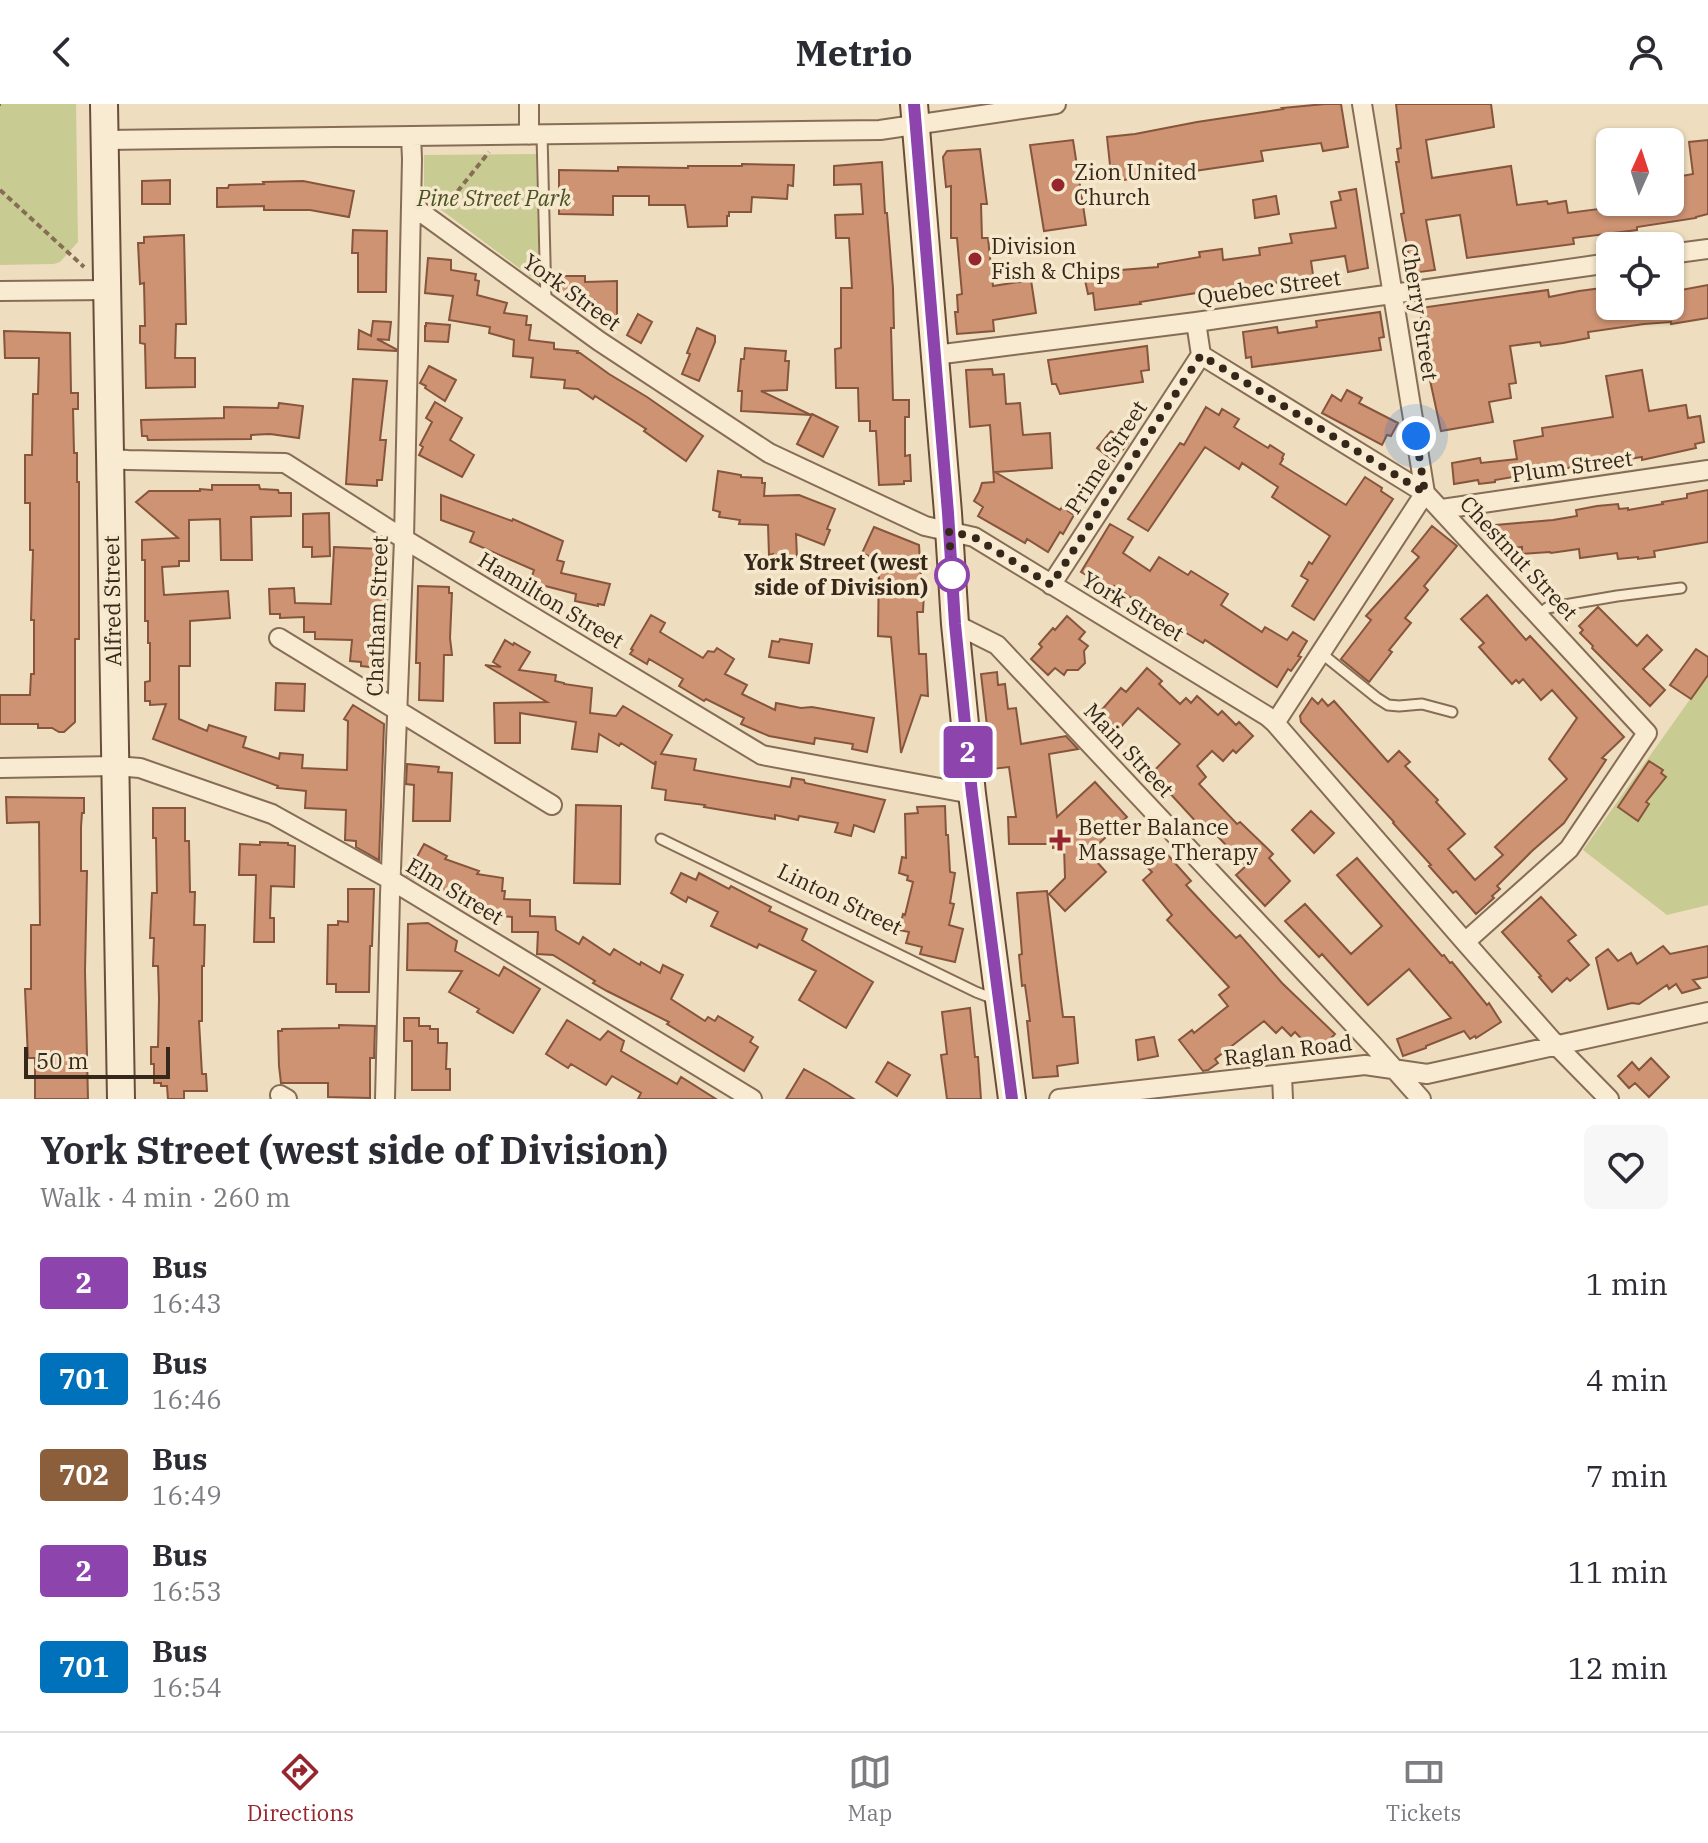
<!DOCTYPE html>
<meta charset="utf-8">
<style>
:root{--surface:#fff;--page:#f7f7f7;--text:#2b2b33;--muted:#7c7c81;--line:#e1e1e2;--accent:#97252d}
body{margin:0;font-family:"IBM Plex Serif",serif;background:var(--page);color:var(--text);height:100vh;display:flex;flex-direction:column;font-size:30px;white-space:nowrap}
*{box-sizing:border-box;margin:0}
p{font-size:26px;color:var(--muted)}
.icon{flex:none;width:44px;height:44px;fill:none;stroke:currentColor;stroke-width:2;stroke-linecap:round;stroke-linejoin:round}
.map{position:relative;height:995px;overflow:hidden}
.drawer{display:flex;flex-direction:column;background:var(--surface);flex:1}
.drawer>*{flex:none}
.badge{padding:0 16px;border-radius:6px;font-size:28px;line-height:52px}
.needle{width:52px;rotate:3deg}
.fabs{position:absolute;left:1596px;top:24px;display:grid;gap:16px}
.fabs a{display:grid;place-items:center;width:88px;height:88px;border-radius:12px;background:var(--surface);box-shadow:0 2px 6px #0004;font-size:40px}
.scale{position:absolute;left:24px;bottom:20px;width:146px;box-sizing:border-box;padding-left:8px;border:4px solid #36271b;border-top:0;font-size:22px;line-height:28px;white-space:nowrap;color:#36271b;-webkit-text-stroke:6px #f6e8cd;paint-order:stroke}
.you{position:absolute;width:40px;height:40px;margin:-20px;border:6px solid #fff;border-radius:50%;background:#1a73e8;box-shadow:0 0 0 12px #1a73e833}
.map>.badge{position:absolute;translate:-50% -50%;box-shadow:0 0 0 4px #fff}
.round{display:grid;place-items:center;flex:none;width:84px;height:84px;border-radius:12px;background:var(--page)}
.head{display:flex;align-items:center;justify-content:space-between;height:136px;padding:0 40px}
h1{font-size:38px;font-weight:800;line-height:60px}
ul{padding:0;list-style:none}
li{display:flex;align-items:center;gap:24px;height:96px;padding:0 40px}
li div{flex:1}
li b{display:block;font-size:30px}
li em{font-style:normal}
li .badge{min-width:88px;font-weight:700;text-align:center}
header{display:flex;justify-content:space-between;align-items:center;height:104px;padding:0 40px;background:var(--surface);font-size:36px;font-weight:800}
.tabs{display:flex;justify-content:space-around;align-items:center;height:112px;border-top:2px solid var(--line);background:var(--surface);font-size:22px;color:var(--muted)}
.tabs a{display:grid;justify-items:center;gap:4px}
.tabs .active{color:var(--accent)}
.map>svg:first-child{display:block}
.green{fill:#c9cc92}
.building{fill:#cd9373;stroke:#86553c;stroke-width:2}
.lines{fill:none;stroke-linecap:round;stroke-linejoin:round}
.lane-casing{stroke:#876d56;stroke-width:13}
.street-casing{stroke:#876d56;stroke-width:22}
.secondary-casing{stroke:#684e3a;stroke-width:30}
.path{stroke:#876d56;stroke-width:4;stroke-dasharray:6 4;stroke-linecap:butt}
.lane{stroke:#f9ebd1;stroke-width:9}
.street{stroke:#f9ebd1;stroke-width:18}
.secondary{stroke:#f9ebd1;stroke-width:26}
.line-casing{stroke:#fff;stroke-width:18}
.line{stroke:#8e44ad;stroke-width:12}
.walk{stroke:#36271b;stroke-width:8;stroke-dasharray:0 14.4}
.poi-dot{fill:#97252d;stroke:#f6e8cd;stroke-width:3}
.stop-dot{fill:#fff;stroke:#8e44ad;stroke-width:4}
.labels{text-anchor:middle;stroke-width:7;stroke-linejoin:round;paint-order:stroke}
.poi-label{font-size:22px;fill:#36271b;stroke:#f6e8cd;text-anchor:start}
.park-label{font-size:22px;font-style:italic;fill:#495222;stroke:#f6e8cd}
.street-label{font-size:22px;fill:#36271b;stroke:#f6e8cd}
.stop-label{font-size:22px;font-weight:bold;fill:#36271b;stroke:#f6e8cd;text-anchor:end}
</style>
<header><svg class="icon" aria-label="back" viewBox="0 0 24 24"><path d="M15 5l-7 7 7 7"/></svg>Metrio<svg class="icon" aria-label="person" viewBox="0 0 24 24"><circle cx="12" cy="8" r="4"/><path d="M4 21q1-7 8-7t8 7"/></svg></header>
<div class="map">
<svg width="1708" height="995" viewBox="0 0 1708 995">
<rect width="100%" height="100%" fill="#eeddbe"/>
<path class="green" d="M0 0H76L78 138 60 158 54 160 0 161Z
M536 50 539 179 424 93V51Z
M1708 570V801L1667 811 1583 746Z"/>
<path class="building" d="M1325 0H1341L1348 43 1323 47 1321 39 1261 47 1263 57 1167 71 1166 65 1136 70V74L1117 77 1116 61H1110L1107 33 1135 30 1197 18 1283 5 1282 4Z
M1396 0H1491L1494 23 1426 36 1432 74 1511 62 1517 101 1547 97 1548 100 1566 97 1568 109 1615 103 1614 98H1674L1673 92 1679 91 1676 73 1693 70 1689 38 1708 36V110L1696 113V114L1637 123V126L1573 134 1574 140 1467 154 1460 111 1426 116 1435 166 1412 169 1401 110 1404 109 1396 58H1399L1397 45 1401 44Z
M1073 36 1086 121 1044 127 1030 41Z
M980 45 987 100H981L982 134H988L993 182 1031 176 1036 209 993 216 994 227 957 230 955 208H958L957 191 962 190 957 134H951V82L946 83 943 53 947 47Z
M882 58 885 109H887L893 184 894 224H891L893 296H909V313H905V352L910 351 911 377H904V380L879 381 876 327H870V317H859L858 284H836L835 245 841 244V184H852L849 134H836L835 111 863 110 861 80 834 81V62Z
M742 60 794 61 793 82 788 81 787 95 752 93 751 108H729V112H727V122L688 123 685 101H649V92H613V111L559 110V66L618 67V63L688 64V62H742Z
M170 76V100H142V77Z
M303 77 354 87 349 113 310 106H264V102L217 103V84H228L229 81 264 80 263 78Z
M1356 85 1368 164 1348 168 1345 152 1311 157 1314 178 1298 181 1297 176 1209 187 1140 198 1141 200 1095 206 1093 189 1088 190 1085 176 1097 174 1096 168 1158 163V160L1200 153 1199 148 1222 145 1223 156 1260 151 1259 144 1292 139 1290 130 1336 124 1331 98 1341 96 1339 88Z
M1276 92 1279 110 1255 114 1253 96Z
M353 126 387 127 386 188H358V149H352Z
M184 131 186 220H176L175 254H195V283L146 284 145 240 140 239V222H145L144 179 140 180 138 139H144V133Z
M428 154 451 156V166L476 170 475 176 479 177 477 191 507 199 504 209 527 212 526 221H531L529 236 554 239V245L578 247 577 249H580L609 270 647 293 703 332 686 357 644 327 646 325 595 292 593 295 578 285 564 284 565 276 531 273 533 254 513 252 514 236 489 229 490 223 449 216 453 192 425 189Z
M561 172H585V178L617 177V218L602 219V214H594V196H572V191H561Z
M1708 181V214L1671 220V218L1644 220 1588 228 1589 234 1563 239 1541 242 1540 238 1510 242 1516 279 1509 280 1511 294 1489 298 1493 318 1441 327 1428 267 1420 204 1548 186 1549 193 1579 187 1610 183V208L1626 202H1670V188Z
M1380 208 1384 233 1379 234 1381 246 1252 263 1251 253 1246 254 1243 228 1277 223 1278 229 1317 223 1316 217Z
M638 210 652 218 641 239 627 231Z
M373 217 391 218 389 236 377 235 396 245V247L358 245 359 226 371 232Z
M426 219 450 221 448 238 425 237V222H426Z
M697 224 715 232V238L699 277 682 270 690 250 687 249Z
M4 227 70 229 71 289H78V305H73L74 349H77V378H79V535H75V618L64 628H59L52 624H38V620H0V591H30L31 570H34V516H31L33 446H30V399H25V351H32L33 290H38L39 254H5Z
M1147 242 1149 266 1141 267 1143 278 1060 290 1056 280H1052L1048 256Z
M745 244 786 247 785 257H789L787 286 761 287 811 311 741 307 742 287H738L741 255H744Z
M429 262 456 276 445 297 425 284 426 282 420 279Z
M992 265 993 271 1004 270 1006 300 1020 299 1023 331 1050 329 1052 364 995 368 1060 406 1062 403 1074 411 1063 430 1060 428 1048 448 1027 435 1025 439 978 412 983 403 974 397 979 388 982 379 994 378 990 321 970 323 966 266Z
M1642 266 1649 307 1686 301 1688 314 1700 312 1704 338 1695 340 1696 344 1642 356V353L1561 365 1495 376V378L1479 380 1478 376 1454 380 1452 359 1480 354 1481 359 1517 355 1514 337 1543 332 1542 324 1613 313 1606 272Z
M353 275 387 277 380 336H386L382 376H377V382L346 380Z
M1347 286 1362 294 1359 299 1398 319 1391 332 1387 331 1382 341 1322 309 1332 291 1341 297Z
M435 298 462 314 450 336 474 351 462 373 419 351 423 343 420 341 432 318 426 314Z
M279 299 303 302 299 334 270 330 251 331V335L148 336 147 332H142L141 316 224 314V303L278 304Z
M1206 303 1219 311 1222 305 1239 315 1234 323 1268 344 1270 341 1284 350 1282 354 1283 355 1280 360 1346 401 1365 373 1382 384 1381 387 1393 395 1314 516 1292 502 1308 476 1301 472 1309 458 1312 460 1330 432 1272 393 1278 383 1242 359 1239 365 1205 343 1148 427 1128 415 1180 339 1184 341Z
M812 310 838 323 823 353 797 340Z
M1111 327 1128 339 1114 357 1097 344Z
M718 367 741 371V373L762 374V379H765L764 392 799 391 835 405 827 425 830 426 824 441 796 430 797 453 773 454V450L769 451 768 421 739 420 740 416 719 413 720 408 713 406Z
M212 381H259L260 385 278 386 279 389H291V412L251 413 252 456H221L220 415 189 416V457H179V462L162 463 164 491 228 487 230 514 190 517V562H179V615L207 627 209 621 246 633 243 643 279 655 280 649 303 651 302 664 347 666 348 617 344 615 353 601 384 620 379 756 356 743V737L345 736 346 706 305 704 306 687 277 684 278 682 153 635 166 600 150 601V597H145V578L150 577V539H148V517H145V456H142V436L178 434 136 398 149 387H200V385L212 386Z
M1708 386V438L1654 447 1655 453 1638 455V453L1618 455 1617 449 1580 454 1579 445 1551 449 1550 448 1522 450V443L1499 446 1496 421 1553 416 1577 412 1576 406 1597 402 1618 400 1619 405 1628 404V406L1663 400 1662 398 1687 394V390Z
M441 391 512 417 513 415 563 437 557 456 564 458 561 469 610 480 604 501 598 500V502L575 497 576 490 530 478 534 466 470 438 474 428 441 416Z
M329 409 330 452 312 453V443H303V410Z
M1110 420 1133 433 1123 449 1150 467 1159 453 1188 471 1191 467 1228 490 1221 501 1262 528 1265 523 1287 536 1293 528 1307 537 1298 552 1301 553 1291 567 1288 565 1277 583 1205 536 1203 539 1153 509 1114 482 1112 486 1081 468Z
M1432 422 1457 442 1424 482 1428 486 1405 514 1411 519 1389 546 1392 548 1369 578 1341 555 1371 516 1366 512 1419 453 1412 447Z
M874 423 919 441 922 488H924L923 508H917L919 550H926L928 592 921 591 901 649 891 533 878 532 879 457 862 449Z
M334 443 381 445V452L386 453 384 485H388L386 509 382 508 379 564 361 562V558L350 557 352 536 315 535V528H304V513L280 514V510H270L269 485 294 484 295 499 331 500Z
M418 482 449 483V489H452L450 534 452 551H444L443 597 419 596 420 559H416Z
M1487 491 1526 536 1530 532 1624 633 1602 654 1606 656 1564 719 1532 747 1497 782 1500 785 1492 792 1494 794 1476 810 1456 787 1453 789 1429 762 1431 761 1393 719 1394 718 1301 618 1300 612 1312 594 1318 600 1322 595 1328 602 1334 597 1388 658 1399 647 1410 658 1405 662 1438 696 1436 698 1465 730 1448 745 1475 776 1503 751 1495 743 1567 675 1549 655 1577 614 1552 586 1541 596 1523 575 1519 579 1516 576 1512 580 1479 543 1484 539 1461 515Z
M1598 503 1637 542 1647 531 1662 546 1643 565 1665 586 1650 602 1592 544 1593 542 1580 529 1583 526 1579 522Z
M651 511 665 519 660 528 703 554 708 547 714 548 717 544 734 555 725 570 747 581 742 590 775 606 776 599 801 604 812 603 874 614 867 648 852 645 853 640 815 634 814 640 769 632 741 620 744 614 706 595 704 597 679 582 683 575 649 555 647 560 630 550 633 546 631 545Z
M1067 512 1085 528 1079 535 1088 542 1084 547 1085 559 1078 566H1067L1064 571 1055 564 1048 571 1031 555 1042 543 1039 540 1053 524 1055 526Z
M780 535 812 540 809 559 769 553 772 537 779 538Z
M505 536 513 541 514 539 530 548 519 566 556 571 555 577 564 579V580L592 584 590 609 616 612 623 602 672 631 661 650 696 655 694 666 790 683 792 674 804 676 805 679 885 696 874 728 854 721 851 732 835 728 838 719 799 712 798 716 775 711V715L704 703 705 701 665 696 666 686 652 684 656 657 654 660 621 639 619 642 599 630 597 648 572 645 576 618 520 609V639H495L494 599 547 598 485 561 501 563 493 558Z
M1696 545 1708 553V571L1691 595 1670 581Z
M1147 564 1162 577 1159 580 1180 600 1186 594 1191 599 1197 592 1218 611 1222 607 1236 621 1239 618 1253 632 1236 649 1233 646 1223 657 1212 647 1197 662 1206 673 1199 680 1237 720 1240 718 1268 745 1273 750 1269 754 1290 777 1265 802 1236 771 1246 762 1203 717 1199 721 1166 685 1163 687 1148 673 1180 640 1138 604 1118 626 1099 609 1121 584 1126 588Z
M997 568 998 581 1005 580 1008 605 1016 604 1021 640 1066 632 1078 645 1049 650 1057 713 1095 678 1127 713 1089 749 1106 768 1065 807 1049 790 1065 774 1064 743 1053 744V740H1009L1008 713H1016L1009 663 992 665 981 570Z
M276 579 305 580 304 607 275 606Z
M1649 657 1663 666 1661 669 1666 673 1646 698 1649 700 1638 717 1618 703Z
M407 660 439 663 438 668 452 669 450 717H413L414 681 406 680Z
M6 693 84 694V709H82L81 723V767H87L85 867 88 995H35V954H28L25 885H31V821H40L39 718 7 719Z
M576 701 621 702 620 780 574 779Z
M945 702 946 731H948L950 768 955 769 950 799 954 800 949 821 963 825 955 858 920 850 922 843 906 839 909 828 899 826 903 810 905 811 913 778 907 776 908 772 899 769 902 753 906 754 905 710 918 709 917 703Z
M153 704H185V737H189L190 788H195L194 821H205L204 862H202V917H199L202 970H206L207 987H184V995H168L167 982H161V979H154V960H151V943H158L159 895 158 862H153L154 834H150L152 789H157L156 734H153Z
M1311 707 1334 729 1314 749 1292 726Z
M260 738 288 739V741L295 742 294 783 271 782 270 814H274V838H254L256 771H239L240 740 260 741Z
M424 740 447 752 445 755 479 767 477 770 503 774 502 787H505L504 795 530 796V812L555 813 556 826 579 840 583 833 610 851 614 845 640 861 641 858 660 869 663 861 683 871 671 895 705 917 708 913 715 917 718 912 753 933 750 938 758 943 744 967 667 920 669 918 607 887 593 879 595 877 553 851 537 850 538 828H512V813L482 810 484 800 430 781V783L407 771Z
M1166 749 1191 777 1186 781 1212 809 1236 834 1240 831 1282 879 1335 930 1316 950 1295 928 1291 932 1282 923 1276 929 1264 917 1215 955 1218 959 1208 966 1203 967 1179 936 1192 926 1194 929 1228 902 1219 891 1229 883 1167 816 1172 811 1143 776 1152 768 1148 764Z
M1357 754 1442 852 1444 851 1450 859 1452 858 1487 901 1489 899 1501 918 1476 934 1475 932 1470 935 1464 927 1426 942V944L1403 952 1397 935 1451 914 1409 865 1368 901 1322 850 1319 853 1285 817 1305 800 1351 850 1382 822 1337 771Z
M681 769 696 776 699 769 729 785 731 782 771 803 769 807 807 825 802 836 873 878 846 924 799 896 816 867 759 840 757 844 711 822 718 808 688 793 686 798 671 789Z
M348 785H374L372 842H370L369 888H336V880H327L328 821H338V817L348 818Z
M1047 787 1063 913H1074L1078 959 1057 962 1058 972 1033 974 1027 917H1030L1025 881 1022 882 1019 851 1022 850 1017 789Z
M1541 793 1576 831 1568 837 1589 861 1570 877 1567 874 1552 888 1539 873 1541 872 1502 828Z
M428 819 457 837 455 847 499 872 504 863 540 885 513 929 477 908 479 905 449 888 462 867 407 866 408 820Z
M1663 842 1670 850 1708 842V873L1693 876 1700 884 1682 889 1676 880 1669 885 1667 881 1639 900 1632 899 1608 905 1596 854 1608 845 1618 857 1631 849 1637 860Z
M970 904 975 953H978L981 995H947L941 951 947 950 942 908Z
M404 914H419V922H430V925H438V939H447L446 965H450V986H412V937H404Z
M567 916 600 936 608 927 624 937 621 947 677 980 681 973 716 995H638L641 989 612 972 606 981 571 960 568 964 546 950Z
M339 921 375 922 374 954H370V994L328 993V979H281L279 962 278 927H282V925L339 924Z
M1154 933 1158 952 1138 956 1136 936Z
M1651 954 1669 973 1649 993 1635 979 1629 984 1618 972 1632 958 1639 966Z
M888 958 910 971 897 992 876 978Z
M804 965 827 978 854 995H786Z"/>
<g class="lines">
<g class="lane-casing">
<path id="lane" d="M542 30 546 199
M1539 511 1547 504 1617 492 1681 484
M1321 549 1377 594 1388 601 1399 602 1422 600 1452 608
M661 735 976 888 997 896"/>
</g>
<g class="street-casing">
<path id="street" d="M529 0V31
M105 36 880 26 1056 0
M411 101 599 237 769 349 925 422 974 433 1267 612 1275 619 1465 838 1556 941 1609 995
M1670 150 1708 145
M0 187 106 186
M1196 218 1201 251 1425 389 1647 629 1569 745 1465 838
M935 251 1196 218 1610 159
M110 355 128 356 285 359 404 435 762 651 972 690
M1442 405 1708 366
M1051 481 1201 251
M955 520 997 541 1373 941 1421 995
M279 534 552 701
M1275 619 1425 389 1362 0
M0 664 115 662 140 664 272 710 391 776 752 995
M1282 972 1283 995
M280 991 287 995
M385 995 390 791 404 435 412 55 411 32
M1059 995 1365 961 1427 970 1708 908"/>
</g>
<g class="secondary-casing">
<path id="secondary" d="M104 0 121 995
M914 0 948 409 955 520 972 690 1012 995"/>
</g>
<path class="path" d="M0 0H1
M0 86 84 163
M445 103 489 48"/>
<use href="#lane" class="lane"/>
<use href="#street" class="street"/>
<use href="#secondary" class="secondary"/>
</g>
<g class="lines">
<g class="line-casing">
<path id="line" d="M914 0 948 409 955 520 972 690 1012 995"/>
</g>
<use href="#line" class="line"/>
<path class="walk" d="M952 471 949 427 974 433 1051 481 1201 251 1425 389 1416 332"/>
</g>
<g class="poi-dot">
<circle cx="1058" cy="81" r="8"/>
<circle cx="975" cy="155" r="8"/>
<path d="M1056 724h8v8h8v8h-8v8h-8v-8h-8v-8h8z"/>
</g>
<circle class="stop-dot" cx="952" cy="471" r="16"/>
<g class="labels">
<g class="poi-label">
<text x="1074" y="76">Zion United<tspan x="1074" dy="25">Church</tspan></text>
<text x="991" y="150">Division<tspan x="991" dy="25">Fish &amp; Chips</tspan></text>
<text x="1078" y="731">Better Balance<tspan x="1078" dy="25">Massage Therapy</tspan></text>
</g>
<g class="park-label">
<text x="494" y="102">Pine Street Park</text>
</g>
<g class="street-label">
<text transform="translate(1269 183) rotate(-8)" y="8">Quebec Street</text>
<text transform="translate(572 188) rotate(36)" y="8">York Street</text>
<text transform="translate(1420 208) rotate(81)" y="8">Cherry Street</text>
<text transform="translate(1106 353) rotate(-57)" y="8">Prime Street</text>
<text transform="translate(1572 362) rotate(-8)" y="8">Plum Street</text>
<text transform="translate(1519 454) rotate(47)" y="8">Chestnut Street</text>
<text transform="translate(551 496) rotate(31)" y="8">Hamilton Street</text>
<text transform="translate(112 497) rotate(-91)" y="8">Alfred Street</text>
<text transform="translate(1133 502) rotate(31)" y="8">York Street</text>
<text transform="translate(377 512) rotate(-88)" y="8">Chatham Street</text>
<text transform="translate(1129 646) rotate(47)" y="8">Main Street</text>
<text transform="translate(455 787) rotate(31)" y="8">Elm Street</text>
<text transform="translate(840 795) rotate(26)" y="8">Linton Street</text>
<text transform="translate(1288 946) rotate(-7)" y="8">Raglan Road</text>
</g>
<g class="stop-label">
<text x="928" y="466">York Street (west<tspan x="928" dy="25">side of Division)</tspan></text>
</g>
</g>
</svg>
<div class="fabs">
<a><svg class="needle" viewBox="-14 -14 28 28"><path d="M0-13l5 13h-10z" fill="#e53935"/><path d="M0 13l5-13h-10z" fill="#7c7c81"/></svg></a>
<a><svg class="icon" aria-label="locate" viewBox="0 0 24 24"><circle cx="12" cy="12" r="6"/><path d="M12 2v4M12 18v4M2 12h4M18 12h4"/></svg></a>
</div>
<div class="scale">50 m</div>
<div class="you" style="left:1416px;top:332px"></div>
<b class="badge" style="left:968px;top:648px;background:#8e44ad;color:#fff">2</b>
</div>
<section class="drawer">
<div class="head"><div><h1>York Street (west side of Division)</h1><p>Walk · 4 min · 260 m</p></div><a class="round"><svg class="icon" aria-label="heart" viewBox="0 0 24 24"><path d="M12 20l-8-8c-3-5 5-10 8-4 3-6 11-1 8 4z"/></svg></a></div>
<ul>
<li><span class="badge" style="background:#8e44ad;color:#fff">2</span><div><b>Bus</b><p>16:43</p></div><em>1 min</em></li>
<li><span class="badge" style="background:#0072bc;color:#fff">701</span><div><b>Bus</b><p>16:46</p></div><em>4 min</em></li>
<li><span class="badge" style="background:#8b5e3c;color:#fff">702</span><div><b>Bus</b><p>16:49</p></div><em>7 min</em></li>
<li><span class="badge" style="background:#8e44ad;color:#fff">2</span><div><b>Bus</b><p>16:53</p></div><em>11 min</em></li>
<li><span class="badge" style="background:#0072bc;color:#fff">701</span><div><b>Bus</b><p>16:54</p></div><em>12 min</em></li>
</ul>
</section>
<nav class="tabs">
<a class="active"><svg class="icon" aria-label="directions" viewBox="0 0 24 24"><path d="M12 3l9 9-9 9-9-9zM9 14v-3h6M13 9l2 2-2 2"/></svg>Directions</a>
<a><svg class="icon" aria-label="map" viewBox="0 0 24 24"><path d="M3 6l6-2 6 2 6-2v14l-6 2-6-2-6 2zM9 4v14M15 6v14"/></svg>Map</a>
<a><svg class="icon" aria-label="tickets" viewBox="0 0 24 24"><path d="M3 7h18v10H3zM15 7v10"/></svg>Tickets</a>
</nav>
